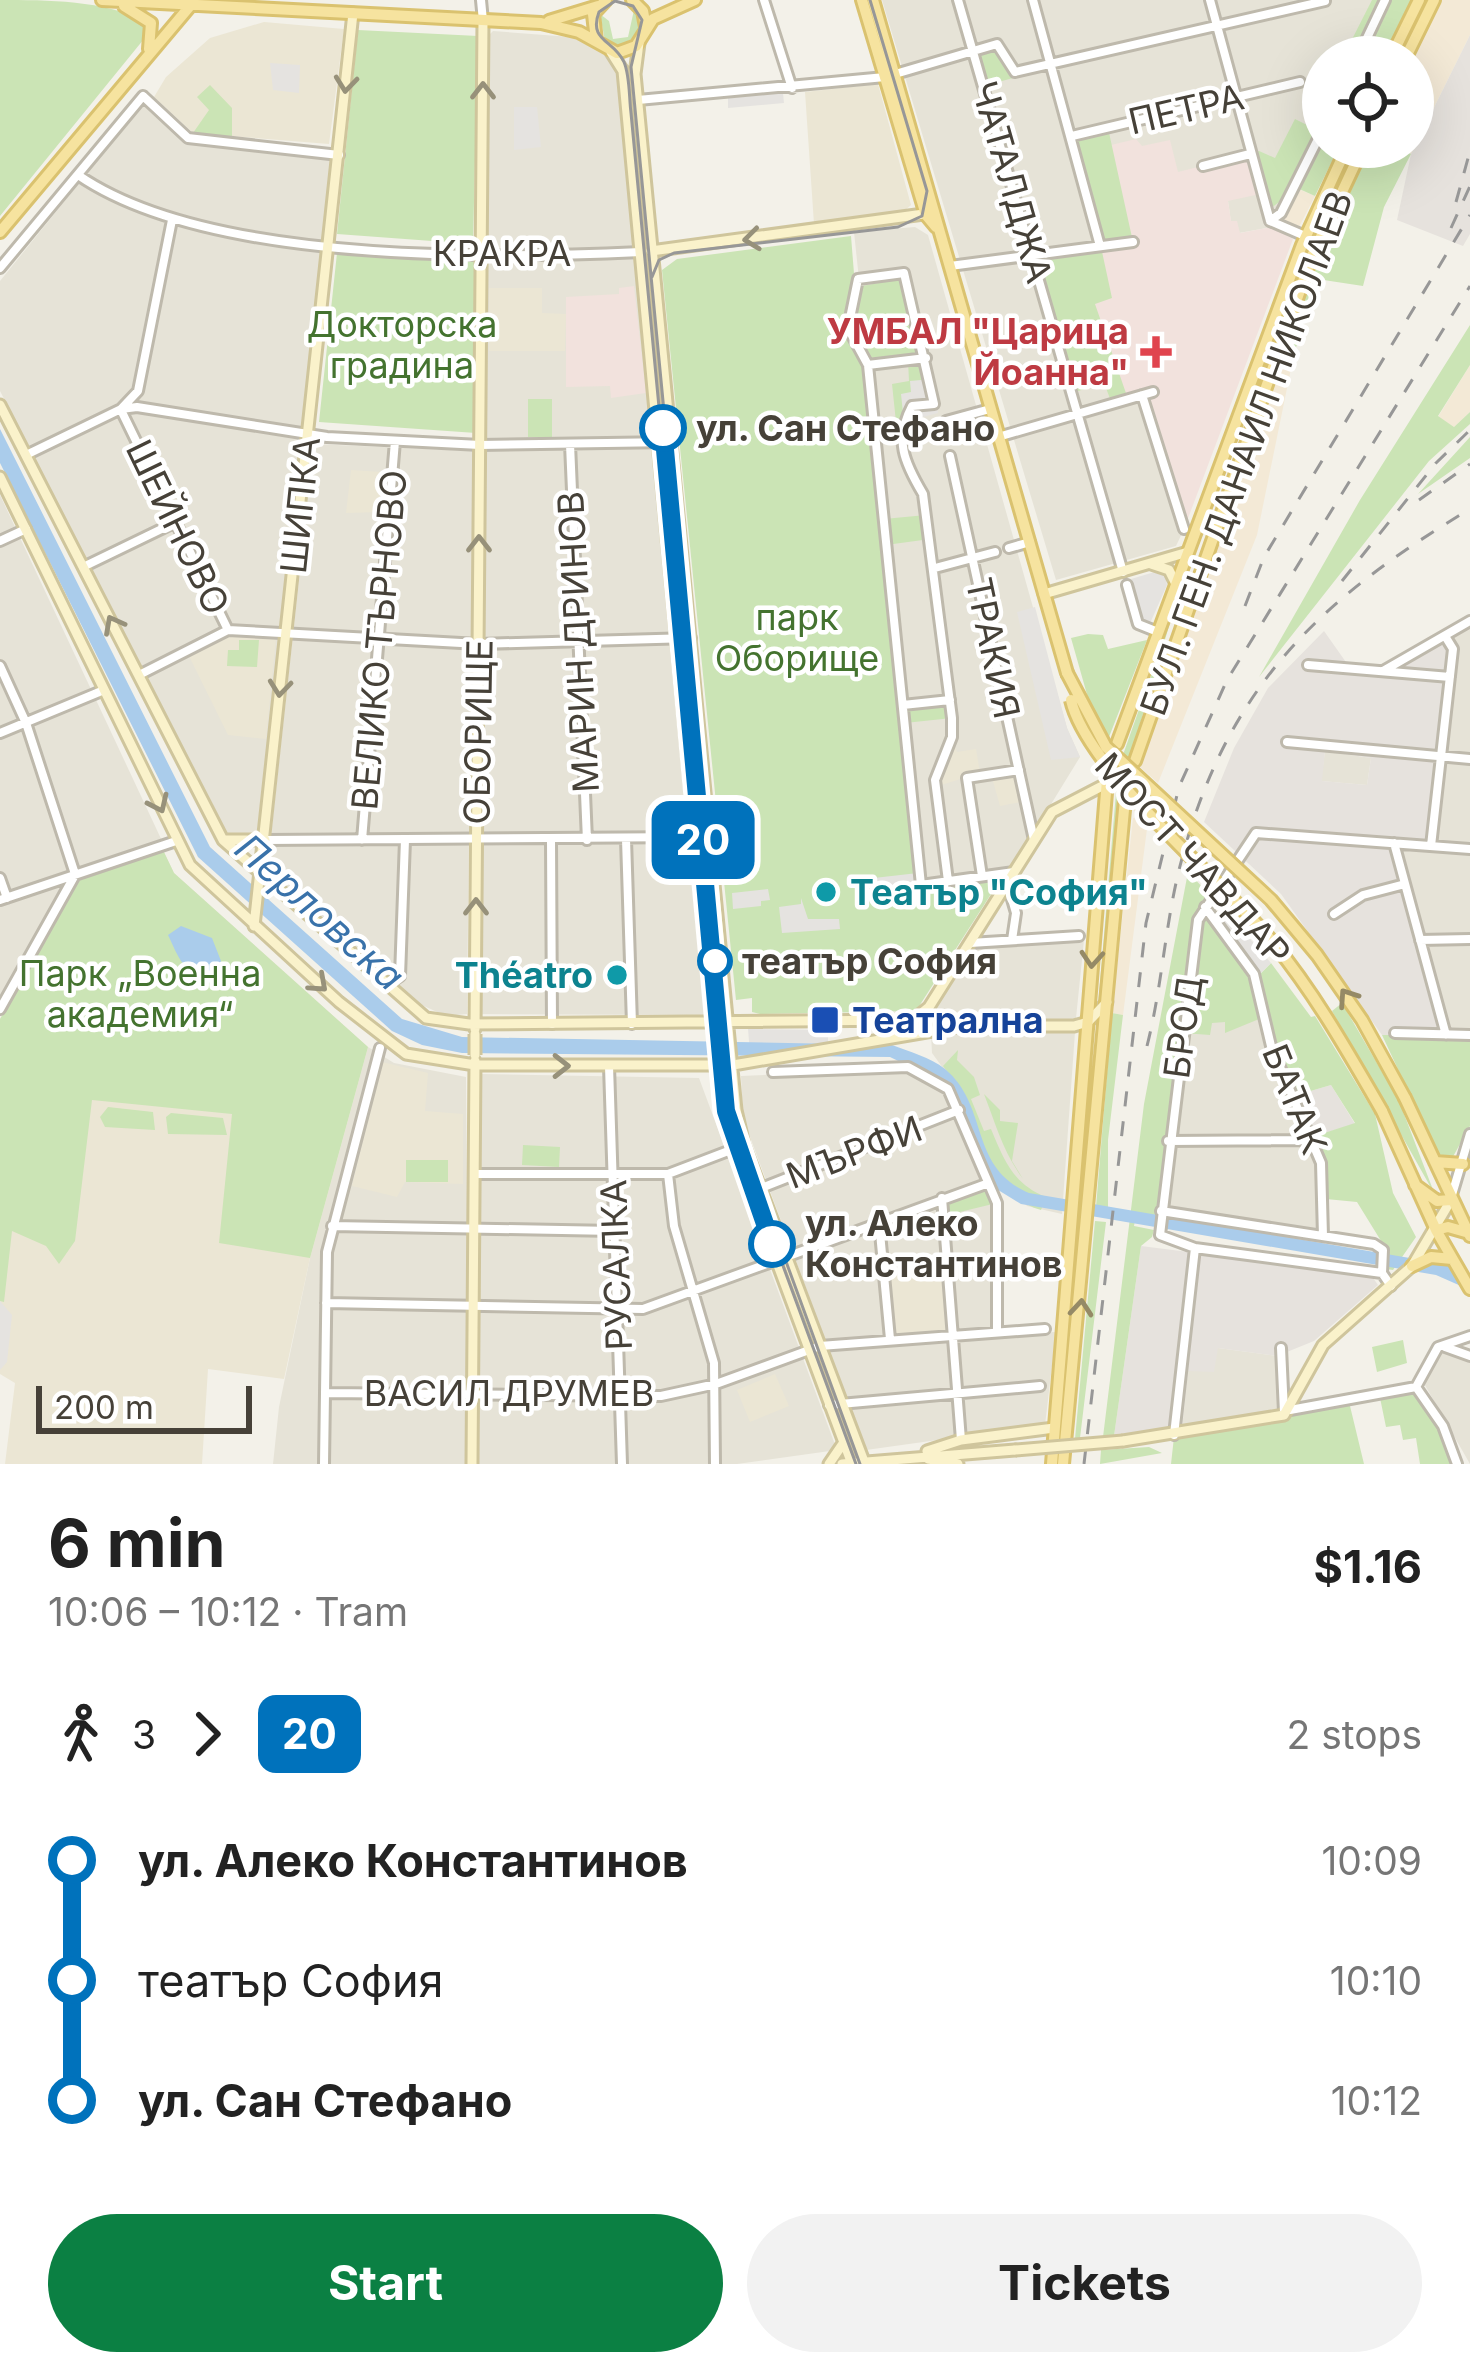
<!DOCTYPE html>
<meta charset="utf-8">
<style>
:root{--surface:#fff;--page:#f2f2f2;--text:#222;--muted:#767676;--accent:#0b8043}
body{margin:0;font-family:Inter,sans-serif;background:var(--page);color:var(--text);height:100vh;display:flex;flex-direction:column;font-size:45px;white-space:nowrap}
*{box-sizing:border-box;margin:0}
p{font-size:39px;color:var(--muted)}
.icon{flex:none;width:66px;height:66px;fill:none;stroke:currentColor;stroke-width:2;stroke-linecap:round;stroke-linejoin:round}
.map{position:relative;height:1464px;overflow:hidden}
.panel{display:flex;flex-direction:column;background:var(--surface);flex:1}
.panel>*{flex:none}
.badge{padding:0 24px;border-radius:18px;font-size:42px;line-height:78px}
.buttons{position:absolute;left:1302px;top:36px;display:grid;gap:24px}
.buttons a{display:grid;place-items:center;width:132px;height:132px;border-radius:50%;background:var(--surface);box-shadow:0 12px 48px #0002;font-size:60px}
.scale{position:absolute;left:36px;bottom:30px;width:216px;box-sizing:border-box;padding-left:12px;border:6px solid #464138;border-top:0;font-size:33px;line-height:42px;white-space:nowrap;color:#464138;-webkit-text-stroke:9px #fff;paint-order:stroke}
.map>.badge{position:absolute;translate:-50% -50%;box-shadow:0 0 0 6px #fff}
.legs{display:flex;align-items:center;gap:18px;height:132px;padding:0 48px;font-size:39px}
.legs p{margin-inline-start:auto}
.overview{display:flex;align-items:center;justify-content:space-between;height:204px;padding:0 48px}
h1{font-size:66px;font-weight:700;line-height:90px}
.action{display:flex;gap:24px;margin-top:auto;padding:24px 48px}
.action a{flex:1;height:138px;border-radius:72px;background:var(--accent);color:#fff;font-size:48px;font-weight:700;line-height:138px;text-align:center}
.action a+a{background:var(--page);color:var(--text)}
ul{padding:0 48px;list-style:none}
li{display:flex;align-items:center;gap:42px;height:120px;font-size:45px}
li i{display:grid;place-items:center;width:18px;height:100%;margin:0 15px;background:currentColor}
li i::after{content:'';width:30px;height:30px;margin:-15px;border:9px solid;border-radius:50%;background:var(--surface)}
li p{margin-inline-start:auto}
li:first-child i{background:linear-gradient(#0000 50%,currentColor 0)}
li:last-child i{background:linear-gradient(currentColor 50%,#0000 0)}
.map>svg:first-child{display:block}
.residential{fill:#e6e3d7}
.commercial{fill:#f3e9d6}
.industrial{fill:#e6e2dd;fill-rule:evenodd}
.education{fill:#ebe6d4}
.medical{fill:#f2e2dd}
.green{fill:#cbe4b5}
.parking{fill:#e5e3e0}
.water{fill:#aacceb}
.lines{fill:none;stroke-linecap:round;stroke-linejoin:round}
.street-casing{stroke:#beb9ac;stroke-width:14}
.secondary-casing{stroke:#cfc59c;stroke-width:15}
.primary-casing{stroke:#dac26f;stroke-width:16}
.street{stroke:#fff;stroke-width:8}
.secondary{stroke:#faf2cb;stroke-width:9}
.primary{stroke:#f6e39f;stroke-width:10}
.tram{stroke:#979797;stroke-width:3}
.rail{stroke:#979797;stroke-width:3;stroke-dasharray:15 15;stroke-linecap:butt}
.secondary-bridge-casing{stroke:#cfc59c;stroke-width:15;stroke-linecap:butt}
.primary-bridge-casing{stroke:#dac26f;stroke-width:16;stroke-linecap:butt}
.secondary-bridge{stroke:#faf2cb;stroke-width:9}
.primary-bridge{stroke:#f6e39f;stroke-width:10}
.oneway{stroke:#97917a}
.oneway2{stroke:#958a66}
.line-1-casing{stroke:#fff;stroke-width:27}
.line-1{stroke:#0072bc;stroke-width:18}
.health-dot{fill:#e0444e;stroke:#fff;stroke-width:4.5}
.stop-1-dot{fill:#fff;stroke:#0072bc;stroke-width:6}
.culture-dot{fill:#0f9aa8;stroke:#fff;stroke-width:4.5}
.transit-dot{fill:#1a4fb4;stroke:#fff;stroke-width:4.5}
.labels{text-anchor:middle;stroke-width:9;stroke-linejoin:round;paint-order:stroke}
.street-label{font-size:36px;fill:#464138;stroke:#fff}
.park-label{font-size:36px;fill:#44732f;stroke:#fff}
.health-label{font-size:36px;font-weight:bold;fill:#be3a42;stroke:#fff;text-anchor:end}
.stop-label{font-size:36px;font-weight:bold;fill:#464138;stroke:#fff;text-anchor:start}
.culture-label{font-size:36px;font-weight:bold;fill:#0d838f;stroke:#fff;text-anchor:start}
.transit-label{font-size:36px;font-weight:bold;fill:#164399;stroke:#fff;text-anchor:start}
.water-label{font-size:39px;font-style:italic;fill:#3972aa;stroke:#fff}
</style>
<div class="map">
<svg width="1470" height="1464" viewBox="0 0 1470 1464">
<rect width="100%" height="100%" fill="#f3f1e9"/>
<path class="residential" d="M882 0H1387L1360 57H1323V133L1282 219 1272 227 1239 233 1231 222 1228 201 1250 154 1133 242 1105 383 1142 395 1184 529 1176 546 1056 580Z
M493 31 584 38 612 61 620 77 709 1013 705 1015 479 1014 486 38Z
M144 103 185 140 332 158 257 833 228 834 0 391V281Z
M915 227 928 235 1067 728 1080 757 1010 871 923 883 854 232Z
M314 444 473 451 467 1014 446 1016 413 1001 267 872Z
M0 495 163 843 71 874 0 1001Z
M1470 621V1035H1446L1394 843 1430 846 1454 630Z
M1325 751 1371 758 1367 785 1321 781Z
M1204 903 1245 950 1275 1045 1315 1136 1327 1180 1325 1244 1156 1217 1195 921Z
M1084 940 1076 1018 1062 1214 1027 1206 994 1172 967 1101 932 1053 930 1013 971 948Z
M368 1047 394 1063 466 1077 469 1464H273L279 1407 310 1258Z
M903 1069 942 1089 981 1182 999 1208V1333L1056 1332 1045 1425 866 1450 743 1118 741 1076Z
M481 1074 699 1078 837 1450 737 1464H479Z
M1438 1347 1458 1348 1470 1356V1464L1422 1380Z
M1218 1348 1277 1356 1282 1414 1182 1429 1188 1370Z"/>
<path class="commercial" d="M1442 0H1470V35L1411 154 1397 147H1413V59Z
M1296 188 1315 196 1299 227 1282 219Z
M1286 351 1294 354 1257 535 1158 783 1139 766 1145 743Z
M1470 365V412L1454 427 1438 417Z
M1133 818 1148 821 1123 1015 1112 1013Z"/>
<path class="industrial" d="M1470 35V234L1463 246 1397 220 1411 154Z
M1324 631 1348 665 1398 668 1450 637 1427 842 1388 841 1446 1035H1382L1281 894 1204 822 1234 748 1268 688ZM1325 751 1371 758 1367 785 1322 781Z
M1331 1085 1355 1124 1315 1136 1297 1095Z
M1141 1246 1371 1275 1378 1285 1314 1341 1277 1356 1218 1348 1214 1372 1188 1371 1182 1429 1114 1436Z"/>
<path class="education" d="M264 22 344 29 329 144 193 133 154 97 166 77 210 38Z
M878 84 911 205 902 213 814 224 805 92Z
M489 288H542V313L566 314 565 351H489Z
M351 470 382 472 379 512 346 513Z
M229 636 276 638 266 739 228 735 189 656Z
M955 747 957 752 976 749 980 773 938 786 949 748Z
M1019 770 1026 801 1000 806 991 774Z
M163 850 174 873 368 1047 310 1258 284 1379 208 1369 202 1464H5L15 1383 0 1374V1019Z
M382 1062 428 1073 425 1111 463 1114V1184L405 1182 397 1197 352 1186Z
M945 1272 950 1332 892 1337 887 1276Z
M775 1374 789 1406 750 1422 737 1390Z"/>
<path class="medical" d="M1136 139 1142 146 1170 140 1178 172 1250 154 1260 194 1228 201 1231 221H1237L1240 233 1272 227 1293 239 1184 529 1142 396 1112 404 1104 383 1072 393 1035 255 1132 242 1111 145Z
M634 286 646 393 611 398 610 386 566 387V297L619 294V288Z"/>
<path class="green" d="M0 0C47 0 105 0 146 22L148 34 0 216Z
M1372 0H1411L1391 41 1380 44 1374 57H1343Z
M634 10 640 24 636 37 618 46 605 41 600 14 609 21 613 39 628 37Z
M358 30 478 36 473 244 337 234Z
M997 44 1006 51 1013 78 984 86 973 51Z
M210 85 232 108V137L193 133 209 110 197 97Z
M1323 98V147L1338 149 1315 196 1297 188 1265 213 1250 154 1259 151 1275 158 1295 119 1309 126Z
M1108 128 1133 242 1101 247 1112 298 1095 304 1128 399 1112 404 1104 383 1072 393 1035 255 1100 246 1072 136Z
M1370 147H1397L1411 154 1384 207 1363 286 1317 279 1294 354 1286 351 1314 263 1320 262Z
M851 236 855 286 844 324 865 363 884 519 926 515 930 539 886 545 919 888 1000 880 916 1011 760 1014 752 1012V998L736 1000 662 270 677 259Z
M337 253 478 261 476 433 319 422Z
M905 278 932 379 911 392 904 422H896L892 384 909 381 908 361 868 365 848 328 857 287Z
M1470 325V365L1438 416 1454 427 1470 412V424L1429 461 1259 677 1360 500Z
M528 399H552V437H528Z
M1470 437V458L1418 494Z
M1172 616 1127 768 1098 1006 1118 769Z
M1088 634 1103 635 1108 649 1147 640 1109 737 1090 705 1071 638Z
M239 640H259L257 667 227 666 228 650H239Z
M950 700 952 718 905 723 903 705Z
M163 850 174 873 368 1047 310 1258 219 1243 232 1114 92 1100 75 1241 59 1264 46 1246 12 1231 4 1302 0 1301V1019L79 878Z
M1188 872 1208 893 1195 921 1156 1217 1136 1214 1134 1226 1154 1230 1152 1237 1141 1246 1114 1436 1103 1437 1144 1104Z
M1205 907 1254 974 1264 1017 1225 1033V1022L1212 1023 1210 1035 1183 1033 1198 920Z
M1271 963 1311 1017 1315 1016 1375 1114 1393 1193 1416 1237 1393 1270 1386 1269V1249L1357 1202 1326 1199 1315 1136 1355 1123 1331 1085 1297 1095 1275 1045 1257 977Z
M1342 1003 1399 1101 1435 1195 1332 1011Z
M1112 1013 1123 1015 1108 1140V1209L1096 1207Z
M1382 1035H1470V1126L1450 1162 1440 1159Z
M958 1050 957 1060 974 1077 980 1095 971 1099 984 1131 991 1129C1004 1160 1013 1184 1046 1197L1041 1210C982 1194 978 1109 943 1066Z
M984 1094 1000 1110V1121L1018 1123 1012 1161 1023 1179C1003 1152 996 1125 984 1094Z
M108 1107 153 1112 155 1130 105 1127 100 1117Z
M171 1113 223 1118 227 1135 168 1134 166 1117Z
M523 1145 560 1147 559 1167 522 1165Z
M406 1160H448V1182H406Z
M986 1184 997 1203 943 1216 942 1198Z
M1095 1221 1106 1222 1080 1438 1075 1439Z
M1403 1340 1407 1363 1377 1372 1372 1347Z
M1416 1387 1431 1406 1457 1464H1420L1416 1438 1403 1440 1400 1425 1386 1427 1379 1393Z
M1304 1404 1350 1406 1364 1464H1171L1174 1437 1272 1418Z
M1149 1447 1162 1453 1100 1464 1101 1450Z"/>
<path class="parking" d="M270 63 300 65 299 93 273 90Z
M783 93 784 103 728 108V98Z
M514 107H537L541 147 514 150Z
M932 379 938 413 904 422 901 394 911 392 910 381Z
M1158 571 1165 573 1167 585 1151 621 1143 622 1131 579Z
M1035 607 1067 728 1080 757 1051 760 1017 612Z
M918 873 919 889 862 901 865 879Z
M768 889 770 900 761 901V906L733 909 732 893Z
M801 898 808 919H839L840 929 782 933 779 907 801 904Z
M1225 910 1271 963 1257 977 1245 950 1219 917Z
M748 1029 828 1030V1042L750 1053Z
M0 1301 12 1315 7 1362 0 1370Z"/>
<path class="water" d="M0 429 210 847 402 1019 462 1037 892 1045C910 1052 930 1057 945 1069 990 1107 968 1167 1029 1193L1445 1264 1470 1277V1290L1436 1275 1021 1204 990 1185 942 1082 890 1057 462 1053 422 1045 392 1031 198 857 0 463Z
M181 926 212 938 221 961 217 973C184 978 180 960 168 935Z"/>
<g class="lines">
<g class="street-casing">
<path id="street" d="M481 0 483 21
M764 0 792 88
M958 0 1123 572
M1033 0 1100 246
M1210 0 1270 221
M1358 57 1385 0
M638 100 885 77 997 44 1015 72 1325 1
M1072 136 1300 82
M1203 166 1250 154
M78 175C206 263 488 259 641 252
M1270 221 1281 213 1323 129
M1270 221 1305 236
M950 266 1133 242
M0 268 143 96 188 138 339 155
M868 365 926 358
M1142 395 1184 529
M121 409 137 407 327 437 480 445 672 442
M121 410 228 630
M946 421 990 409
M998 437 1153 392
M570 444 587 840
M26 455 121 409 138 391 172 220
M950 456 1034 840
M0 541 26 529
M1009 548 1030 542
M83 567 176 522
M935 568 995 552
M1127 585 1138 624 1158 632
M1308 665 1450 677
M0 666 26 723 75 874
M1383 671 1470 621
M139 675 228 630 479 644 691 638
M903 705 950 700
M0 733 104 690
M1287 742 1470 759
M626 839 632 1024
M265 840 697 837
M362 840 395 441
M551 840 552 1024
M1394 843 1446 1035
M1431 846 1453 649 1445 636
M982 876 967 778 1019 770
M0 878 7 898
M948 881 935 780 952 737V718L923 494C904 462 894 440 912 406L934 404 904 273 858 279 848 328 868 365 921 885 1014 872
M1007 882 1016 913 1012 940
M0 900 176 841
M1205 907 1254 974 1271 1046 1321 1163 1323 1236
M1334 914 1363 895 1405 884
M1420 940 1470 939
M970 943 1079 936
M386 985 400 976 405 840
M0 1009 75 875
M1395 1033 1470 1035
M609 1066 622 1464
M773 1072 908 1067 948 1089 997 1203V1331
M1168 1141 1312 1140
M474 1174H668L744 1145
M668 1174 674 1226 714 1363 715 1464
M759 1189 959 1110
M942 1198 961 1440
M1451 1198 1470 1134
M1161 1211 1374 1244 1383 1250 1382 1273 1391 1286
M879 1222 890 1339
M332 1226 615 1231
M1382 1273 1195 1248 1160 1235 1198 920 1256 833 1470 849
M326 1303 643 1309 986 1184
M1445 1347 1470 1356
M1281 1348 1284 1412
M1416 1387 1443 1426 1457 1464
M325 1393 661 1396 716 1384 820 1346 1045 1329
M829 1405 1040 1386
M1290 1410 1416 1387 1438 1347 1470 1336
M1174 1435 1195 1248
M324 1464 327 1252 380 1048"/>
</g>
<g class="secondary-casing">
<path id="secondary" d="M639 43 635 74 736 1110 744 1145 865 1464
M611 52 623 71 721 1112 852 1464
M651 251 931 213
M0 405 223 840 426 1018 469 1024 913 1020 929 1007 1052 812 1106 784
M0 477 190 865 339 1002 406 1054 475 1065H733L962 1026H1074L1088 1022 1107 1002
M1151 564 1169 570 1176 584
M1044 594 1188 552
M223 840H265
M254 926 353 13
M475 1029 483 21
M1123 1441 1284 1415 1323 1345 1412 1266 1451 1200
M927 1451 961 1440 1054 1428
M928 1459 958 1464
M472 1464 475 1061
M829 1464 842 1445
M842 1464 1015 1450"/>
</g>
<g class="primary-casing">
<path id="primary" d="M102 0 541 23 579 32 617 53 636 46 653 19 695 0
M632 0 643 11 646 27
M862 0 926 215 936 227
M873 0 1067 673
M124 6 151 23 149 49
M549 21 598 6
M596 41 593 14 606 0
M1391 57 1419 0
M1406 57 1434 0
M0 232 190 6
M1117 744 1302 245 1347 147
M1135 761 1312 256 1363 147
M1405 1098 1470 1236
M1382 1111 1436 1230 1470 1289
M1435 1162 1463 1164
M1415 1185 1437 1201 1451 1200
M1436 1230 1448 1227 1469 1233
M1412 1266 1431 1257 1452 1259
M1052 1464 1107 780
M1063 1464 1125 799"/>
</g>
<use href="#street" class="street"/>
<use href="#secondary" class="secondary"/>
<use href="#primary" class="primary"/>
<path class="tram" d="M652 277 659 260 674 253 898 227 922 216 927 191 870 0
M856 1464 726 1111 631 113C629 98 630 76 624 62 614 40 588 41 599 12L615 1 633 6 642 20 631 67 731 1111 860 1464"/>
<path class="rail" d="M1456 202 1470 151
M1451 228 1470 186
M1419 500 1470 464
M1342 581 1436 463 1470 430
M1245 606 1264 557 1470 215
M1147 1046C1162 987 1165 925 1180 866 1225 689 1318 600 1470 509
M1084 1464 1146 923 1179 787 1227 680 1470 286"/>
<g class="secondary-bridge-casing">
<path id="secondary-bridge" d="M475 1055V1034
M1015 1450 1123 1441"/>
</g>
<g class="primary-bridge-casing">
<path id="primary-bridge" d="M1067 673 1106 747 1271 900 1317 955 1362 1020 1405 1098
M1071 700C1087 770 1219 878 1271 940 1314 992 1348 1052 1382 1111"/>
</g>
<use href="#secondary-bridge" class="secondary-bridge"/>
<use href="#primary-bridge" class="primary-bridge"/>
</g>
<defs><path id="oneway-chevron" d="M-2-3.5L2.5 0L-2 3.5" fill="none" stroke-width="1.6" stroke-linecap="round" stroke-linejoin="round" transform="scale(3)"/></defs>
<g class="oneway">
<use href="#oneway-chevron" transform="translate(346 84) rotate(96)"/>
<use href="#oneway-chevron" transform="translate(483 91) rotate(-90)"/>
<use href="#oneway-chevron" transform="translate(752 239) rotate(173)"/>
<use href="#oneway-chevron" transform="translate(479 544) rotate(-90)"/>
<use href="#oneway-chevron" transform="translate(113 624) rotate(-118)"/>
<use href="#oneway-chevron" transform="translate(280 688) rotate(96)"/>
<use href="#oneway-chevron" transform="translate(159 804) rotate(65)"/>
<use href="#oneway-chevron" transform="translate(476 907) rotate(-90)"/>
<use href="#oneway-chevron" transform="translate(319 984) rotate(42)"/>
<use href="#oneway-chevron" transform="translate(561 1066)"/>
</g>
<g class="oneway2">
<use href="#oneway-chevron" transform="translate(1092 959) rotate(94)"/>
<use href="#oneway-chevron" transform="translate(1347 997) rotate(-124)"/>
<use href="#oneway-chevron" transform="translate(1081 1308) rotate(-85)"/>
</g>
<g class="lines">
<g class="line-1-casing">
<path id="line-1" d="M663 428 726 1111 772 1244"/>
</g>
<use href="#line-1" class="line-1"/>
</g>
<path class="health-dot" d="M1150 334h12v12h12v12h-12v12h-12v-12h-12v-12h12z"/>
<g class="stop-1-dot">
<circle cx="663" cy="428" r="21"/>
<circle cx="715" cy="961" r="15"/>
<circle cx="772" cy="1244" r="21"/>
</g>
<g class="culture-dot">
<circle cx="826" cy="892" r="12"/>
<circle cx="617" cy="975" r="12"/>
</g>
<rect class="transit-dot" x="810" y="1005" width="30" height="30" rx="6"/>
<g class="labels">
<g class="street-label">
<text transform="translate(1186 109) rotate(-13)" y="13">ПЕТРА</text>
<text transform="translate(1012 182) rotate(74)" y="13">ЧАТАЛДЖА</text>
<text x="502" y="266">КРАКРА</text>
<text transform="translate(1246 453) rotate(-70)" y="13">БУЛ. ГЕН. ДАНАИЛ НИКОЛАЕВ</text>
<text transform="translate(300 505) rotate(-84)" y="13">ШИПКА</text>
<text transform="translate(178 527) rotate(64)" y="13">ШЕЙНОВО</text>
<text transform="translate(379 640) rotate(-85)" y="13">ВЕЛИКО ТЪРНОВО</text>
<text transform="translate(578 642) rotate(-93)" y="13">МАРИН ДРИНОВ</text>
<text transform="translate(993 648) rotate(78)" y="13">ТРАКИЯ</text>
<text transform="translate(478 732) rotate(-89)" y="13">ОБОРИЩЕ</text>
<text transform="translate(1193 859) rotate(48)" y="13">МОСТ ЧАВДАР</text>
<text transform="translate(1183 1027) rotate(-82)" y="13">БРОД</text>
<text transform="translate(1295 1099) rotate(68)" y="13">БАТАК</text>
<text transform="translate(854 1152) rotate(-21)" y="13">МЪРФИ</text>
<text transform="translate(616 1265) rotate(-92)" y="13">РУСАЛКА</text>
<text x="509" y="1406">ВАСИЛ ДРУМЕВ</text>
</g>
<g class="park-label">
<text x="402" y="337">Докторска<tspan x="402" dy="41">градина</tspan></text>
<text x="797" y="630">парк<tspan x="797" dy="41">Оборище</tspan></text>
<text x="140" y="986">Парк „Военна<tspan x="140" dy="41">академия“</tspan></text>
</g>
<g class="health-label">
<text x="1129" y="344">УМБАЛ "Царица<tspan x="1129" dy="41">Йоанна"</tspan></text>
</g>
<g class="stop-label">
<text x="696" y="441">ул. Сан Стефано</text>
<text x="742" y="974">театър София</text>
<text x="805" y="1236">ул. Алеко<tspan x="805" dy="41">Константинов</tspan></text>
</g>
<g class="culture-label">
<text x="850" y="905">Театър "София"</text>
<text x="593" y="988" text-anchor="end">Théatro</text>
</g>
<g class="transit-label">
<text x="852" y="1033">Театрална</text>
</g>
<g class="water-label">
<text transform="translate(320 912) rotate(42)" y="14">Перловска</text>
</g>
</g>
</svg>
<div class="buttons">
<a><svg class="icon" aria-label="locate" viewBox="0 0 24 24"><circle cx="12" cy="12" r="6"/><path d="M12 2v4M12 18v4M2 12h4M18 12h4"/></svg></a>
</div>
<div class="scale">200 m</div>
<b class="badge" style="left:703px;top:840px;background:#0072bc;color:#fff">20</b>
</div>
<section class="panel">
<div class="overview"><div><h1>6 min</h1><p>10:06 – 10:12 · Tram</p></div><b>$1.16</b></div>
<div class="legs"><svg class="icon" aria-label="walk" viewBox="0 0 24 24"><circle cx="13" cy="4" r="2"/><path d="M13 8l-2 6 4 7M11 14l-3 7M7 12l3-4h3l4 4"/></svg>3<svg class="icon" aria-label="forward" viewBox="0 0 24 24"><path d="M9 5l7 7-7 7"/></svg><b class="badge" style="background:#0072bc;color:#fff">20</b><p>2 stops</p></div>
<ul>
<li><i style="color:#0072bc"></i><b>ул. Алеко Константинов</b><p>10:09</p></li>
<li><i style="color:#0072bc"></i><span>театър София</span><p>10:10</p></li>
<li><i style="color:#0072bc"></i><b>ул. Сан Стефано</b><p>10:12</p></li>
</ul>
<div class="action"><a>Start</a><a>Tickets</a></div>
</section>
